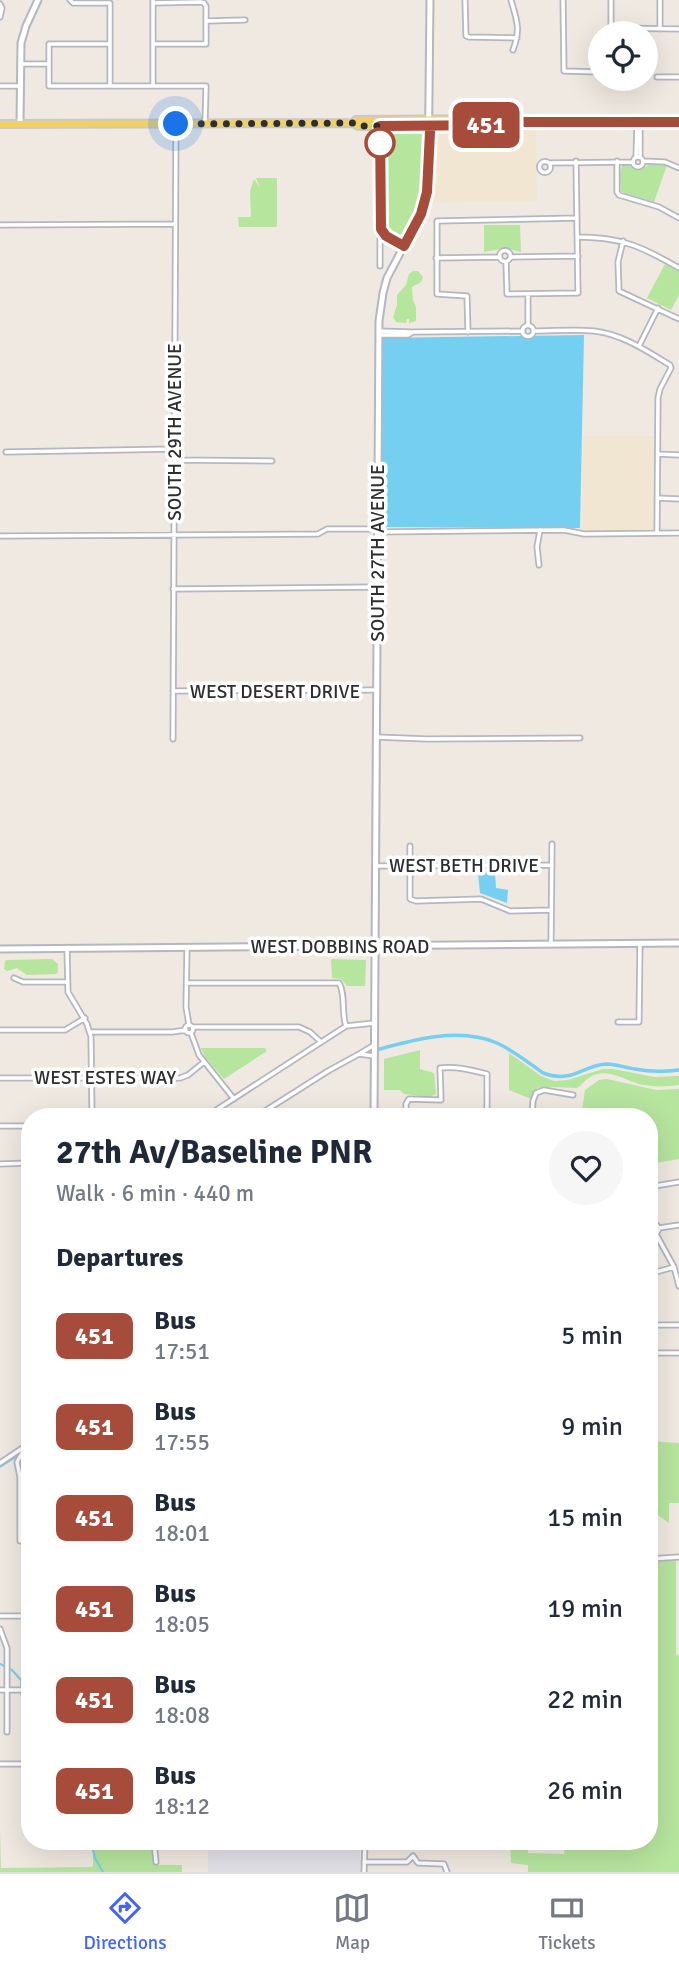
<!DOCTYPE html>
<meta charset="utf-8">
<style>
:root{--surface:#fff;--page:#f6f6f7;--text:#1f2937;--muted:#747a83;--line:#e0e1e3;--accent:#4264fb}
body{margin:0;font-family:Signika,sans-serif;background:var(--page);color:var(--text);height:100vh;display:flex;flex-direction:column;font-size:26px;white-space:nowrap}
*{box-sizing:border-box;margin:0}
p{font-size:23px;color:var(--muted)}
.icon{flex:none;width:38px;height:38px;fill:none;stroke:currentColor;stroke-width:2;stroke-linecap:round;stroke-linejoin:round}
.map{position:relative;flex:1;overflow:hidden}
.panel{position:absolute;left:21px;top:1108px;width:637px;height:742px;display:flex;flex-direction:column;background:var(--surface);border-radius:28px;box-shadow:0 7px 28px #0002}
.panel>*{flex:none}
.badge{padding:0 14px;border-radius:10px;font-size:24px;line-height:46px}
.buttons{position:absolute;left:588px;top:21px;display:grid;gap:14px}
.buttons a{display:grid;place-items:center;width:70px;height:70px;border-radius:50%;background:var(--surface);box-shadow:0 7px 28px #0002;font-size:35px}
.you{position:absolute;width:35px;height:35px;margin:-18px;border:5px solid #fff;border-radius:50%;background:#1a73e8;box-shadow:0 0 0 10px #1a73e833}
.map>.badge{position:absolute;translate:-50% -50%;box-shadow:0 0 0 4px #fff}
h2{padding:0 35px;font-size:26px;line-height:63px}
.round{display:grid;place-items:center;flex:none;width:74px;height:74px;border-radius:37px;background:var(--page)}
.headline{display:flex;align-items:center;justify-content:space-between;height:119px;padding:0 35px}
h1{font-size:33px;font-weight:700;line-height:52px}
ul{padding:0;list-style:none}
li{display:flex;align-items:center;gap:21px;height:91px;padding:0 35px}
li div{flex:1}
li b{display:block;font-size:26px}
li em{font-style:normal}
li .badge{min-width:77px;font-weight:700;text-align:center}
.tab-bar{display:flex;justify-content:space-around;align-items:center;height:98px;border-top:2px solid var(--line);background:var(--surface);font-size:19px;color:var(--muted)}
.tab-bar a{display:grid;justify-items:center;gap:4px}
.tab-bar .on{color:var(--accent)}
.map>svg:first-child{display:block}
.industrial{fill:#e3e1e8}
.education{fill:#f0e6d1}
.green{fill:#b6e59e}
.water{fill:#75cff0}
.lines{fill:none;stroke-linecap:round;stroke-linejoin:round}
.stream{stroke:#75cff0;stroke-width:2}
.canal{stroke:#75cff0;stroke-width:3.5}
.street-casing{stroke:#b4b7c1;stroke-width:7}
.secondary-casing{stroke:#b4b7c1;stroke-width:9}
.primary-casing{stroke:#c9c9c9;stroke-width:10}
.street{stroke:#fff;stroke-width:3.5}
.secondary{stroke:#fff;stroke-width:5}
.primary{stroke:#f2d163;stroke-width:6}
.line-casing{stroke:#fff;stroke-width:16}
.line{stroke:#a74b3a;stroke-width:10}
.walk{stroke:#2e2e2e;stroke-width:7;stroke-dasharray:0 12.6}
.stop-dot{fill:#fff;stroke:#a74b3a;stroke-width:3.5}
.labels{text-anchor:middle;stroke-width:7;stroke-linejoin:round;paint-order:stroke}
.street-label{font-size:19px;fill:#2e2e2e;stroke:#fff}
</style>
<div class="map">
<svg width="679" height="1872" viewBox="0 0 679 1872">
<rect width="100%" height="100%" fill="#efe9e1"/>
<path class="industrial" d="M208 1841H360V1872H208Z"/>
<path class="education" d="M536 129 537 201 430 202 434 187 436 130Z
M583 436H655V531L581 532Z"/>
<path class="green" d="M389 130H418L424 134C424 152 426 172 422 191 420 207 400 258 383 227V167L387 142 384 134Z
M622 165H628L637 170 649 165H667L654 202 621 192 620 173Z
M256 178H277V227H239L238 217H251L250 191 254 179 260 188Z
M484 225H520L521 252 505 248 484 252Z
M665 264 679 272V295L671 310 647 298Z
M413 271H418L423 277 421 282 412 287 413 300 416 307V321L409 323V319H407L406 323 396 322 393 317 397 305V295L406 285 409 274Z
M52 959 58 964V972L56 974 27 975 17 968 7 971 4 969 5 961 7 960Z
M331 959 366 960 365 986H347L341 979 332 978Z
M201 1048H265L267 1051 224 1079 205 1057Z
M420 1050V1069L434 1073 436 1094C426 1100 415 1094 404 1094L400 1090H384V1059Z
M509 1053 541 1076 554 1081 568 1080 603 1069H613L654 1077 679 1076V1085C666 1087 651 1087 639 1084 624 1079 605 1067 590 1077 585 1080 582 1085 577 1088L550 1087 540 1089 538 1087 531 1099 509 1090Z
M607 1079 656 1090 679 1089V1159L649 1164V1142L655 1137 649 1131V1116H625L582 1110 585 1090 599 1080Z
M649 1441 679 1443V1503H669V1523L649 1509Z
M676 1558V1655L679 1656V1872H528V1865L511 1863 510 1841H528V1853L564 1854 565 1841H649V1562Z
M0 1830 1 1868 93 1867V1841H151L154 1865H182V1872H0Z"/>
<path class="water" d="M584 335 580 528 381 527 383 338Z
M480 871 495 872 496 888 508 890 507 903 480 893 478 873Z"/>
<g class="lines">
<path class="stream" d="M0 1664 12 1670 21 1680V1693L30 1721
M91 1841 95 1858 103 1872"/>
<path class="canal" d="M369 1052C409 1041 457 1026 497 1043 514 1051 529 1063 543 1073 573 1084 582 1065 607 1064 616 1064 626 1068 635 1069 650 1072 664 1072 679 1070
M25 1450 30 1447
M0 1466 17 1455"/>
<g class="street-casing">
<path id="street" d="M70 0 73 3H110V86
M153 0V86
M465 0 466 36 469 37 517 38
M511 0C517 21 521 29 513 50
M563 0 564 71 600 72
M660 0V29
M153 3 201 2 204 3 206 6V44H153
M0 4 2 8 0 17
M206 21 245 20
M611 28 679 29
M611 33V0
M110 44H49V86H206L205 124
M20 64H48
M657 77H679
M0 86H20
M638 122 640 129V157
M380 126V227L386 236 404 246
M633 162a5 5 0 1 1 10 0a5 5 0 1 1-10 0Z
M636 157 637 124
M617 161V192L619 195 659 207 679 218
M643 161 665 162 679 168
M539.5 167a5.5 5.5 0 1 1 11 0a5.5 5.5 0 1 1-11 0Z
M549 163 633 162
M0 225 175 224
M577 237C621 237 641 246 679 268
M623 241 618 262 619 291 679 319
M499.5 256a5.5 5.5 0 1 1 11 0a5.5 5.5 0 1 1-11 0Z
M511 257 578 256
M436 258 500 257
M506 262 507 294 578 293 576 161
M380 266V239L384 234
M528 294V325
M522.5 331a5.5 5.5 0 1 1 11 0a5.5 5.5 0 1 1-11 0Z
M379 331 411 332
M534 331C554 331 575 329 594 331 622 334 647 351 670 365L671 368 660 389 658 398 657 533
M468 332 467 296 437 294V221L577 218
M379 335H408L413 332 523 331
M639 346 658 308
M6 452 174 449
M658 454 679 455
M174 460 272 461
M657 498 679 499
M377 532 564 530 584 534 679 533
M0 536 318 534 327 529H377
M539 565 537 547 540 530
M173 589 377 587
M173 691 377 690
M376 737 427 739 580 738
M173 739 176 124
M410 846V899L416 901 481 899 510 911 551 910
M376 866 552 865
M551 943 552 844
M187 947 186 1007 189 1025
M67 948 68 992 87 1024 91 1037 92 1116
M14 978 23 982H67
M187 983H339C346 994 341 1013 346 1026
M618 1022H639L640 943
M185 1029a4 4 0 1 1 8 0a4 4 0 1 1-8 0Z
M193 1027H299L310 1032 321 1042
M0 1030H65L85 1018
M90 1032H172L186 1030
M191 1033 199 1055 234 1099
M361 1053 374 1045
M0 1078H180L188 1075 204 1062
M207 1116 346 1026 374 1023
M257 1116 328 1071 359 1054 374 1056
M406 1116V1104L409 1099 441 1100 440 1068C457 1066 471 1070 487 1074V1108L484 1116
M532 1116 533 1101 536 1093 544 1090 573 1095
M0 1126H30
M0 1164 30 1163
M649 1187 679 1182
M649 1213 653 1223
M649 1226 656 1224 659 1229 656 1234 649 1232
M659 1228 679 1225
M656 1234 674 1267 679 1286
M649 1274 674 1267
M649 1325H679
M649 1353H679
M22 1453 17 1462 20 1477V1541L30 1540
M0 1463 30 1443
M649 1559 679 1557
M0 1616H30
M0 1629 7 1648V1732
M0 1690H30
M0 1764H30
M154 1841 156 1862
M364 1862H407L413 1856 418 1863 444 1864 447 1872
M364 1872 365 1841"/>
</g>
<g class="secondary-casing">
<path id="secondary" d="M20 124 21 43 26 26 38 0
M0 949 679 943
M374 1116 379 321 383 293 387 278 418 219 428 188 430 0"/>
</g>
<g class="primary-casing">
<path id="primary" d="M353 123 358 126H501L510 122
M0 124 353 123 356 120 489 119H500L510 122H679"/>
</g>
<use href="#street" class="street"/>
<use href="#secondary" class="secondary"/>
<use href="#primary" class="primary"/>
</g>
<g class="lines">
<g class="line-casing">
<path id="line" d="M430 132 427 192 421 214 404 246 386 236 381 229 380 126 501 125 510 122H679"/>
</g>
<use href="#line" class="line"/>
<path class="walk" d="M176 124 353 123 358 126H380V143"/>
</g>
<circle class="stop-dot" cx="380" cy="143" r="14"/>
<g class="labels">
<g class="street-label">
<text transform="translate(174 432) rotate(-90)" y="7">SOUTH 29TH AVENUE</text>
<text transform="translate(377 553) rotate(-90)" y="7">SOUTH 27TH AVENUE</text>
<text x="275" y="698">WEST DESERT DRIVE</text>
<text x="464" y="872">WEST BETH DRIVE</text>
<text x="340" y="953">WEST DOBBINS ROAD</text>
<text x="105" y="1084">WEST ESTES WAY</text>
</g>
</g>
</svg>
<div class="buttons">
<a><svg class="icon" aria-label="locate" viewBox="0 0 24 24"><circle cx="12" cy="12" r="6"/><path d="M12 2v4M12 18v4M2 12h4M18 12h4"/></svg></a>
</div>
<div class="you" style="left:176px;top:124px"></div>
<b class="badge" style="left:486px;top:125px;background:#a74b3a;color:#fff">451</b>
<section class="panel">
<div class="headline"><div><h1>27th Av/Baseline PNR</h1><p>Walk · 6 min · 440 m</p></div><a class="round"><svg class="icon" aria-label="heart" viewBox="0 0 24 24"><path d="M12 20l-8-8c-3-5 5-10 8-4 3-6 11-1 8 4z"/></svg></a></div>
<h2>Departures</h2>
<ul>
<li><span class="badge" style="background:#a74b3a;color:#fff">451</span><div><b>Bus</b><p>17:51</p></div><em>5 min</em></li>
<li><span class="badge" style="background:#a74b3a;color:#fff">451</span><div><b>Bus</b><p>17:55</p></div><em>9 min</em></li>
<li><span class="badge" style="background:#a74b3a;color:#fff">451</span><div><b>Bus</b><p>18:01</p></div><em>15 min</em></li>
<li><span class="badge" style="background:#a74b3a;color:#fff">451</span><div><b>Bus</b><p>18:05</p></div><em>19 min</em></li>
<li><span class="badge" style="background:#a74b3a;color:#fff">451</span><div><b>Bus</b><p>18:08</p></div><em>22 min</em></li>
<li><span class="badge" style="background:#a74b3a;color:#fff">451</span><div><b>Bus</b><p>18:12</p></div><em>26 min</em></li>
</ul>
</section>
</div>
<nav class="tab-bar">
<a class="on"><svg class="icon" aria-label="directions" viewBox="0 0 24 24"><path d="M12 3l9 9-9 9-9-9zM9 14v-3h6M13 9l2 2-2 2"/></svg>Directions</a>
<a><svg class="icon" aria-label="map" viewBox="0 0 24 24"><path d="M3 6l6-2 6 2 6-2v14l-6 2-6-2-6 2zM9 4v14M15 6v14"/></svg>Map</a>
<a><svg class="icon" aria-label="tickets" viewBox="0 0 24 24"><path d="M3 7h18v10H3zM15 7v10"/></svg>Tickets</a>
</nav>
